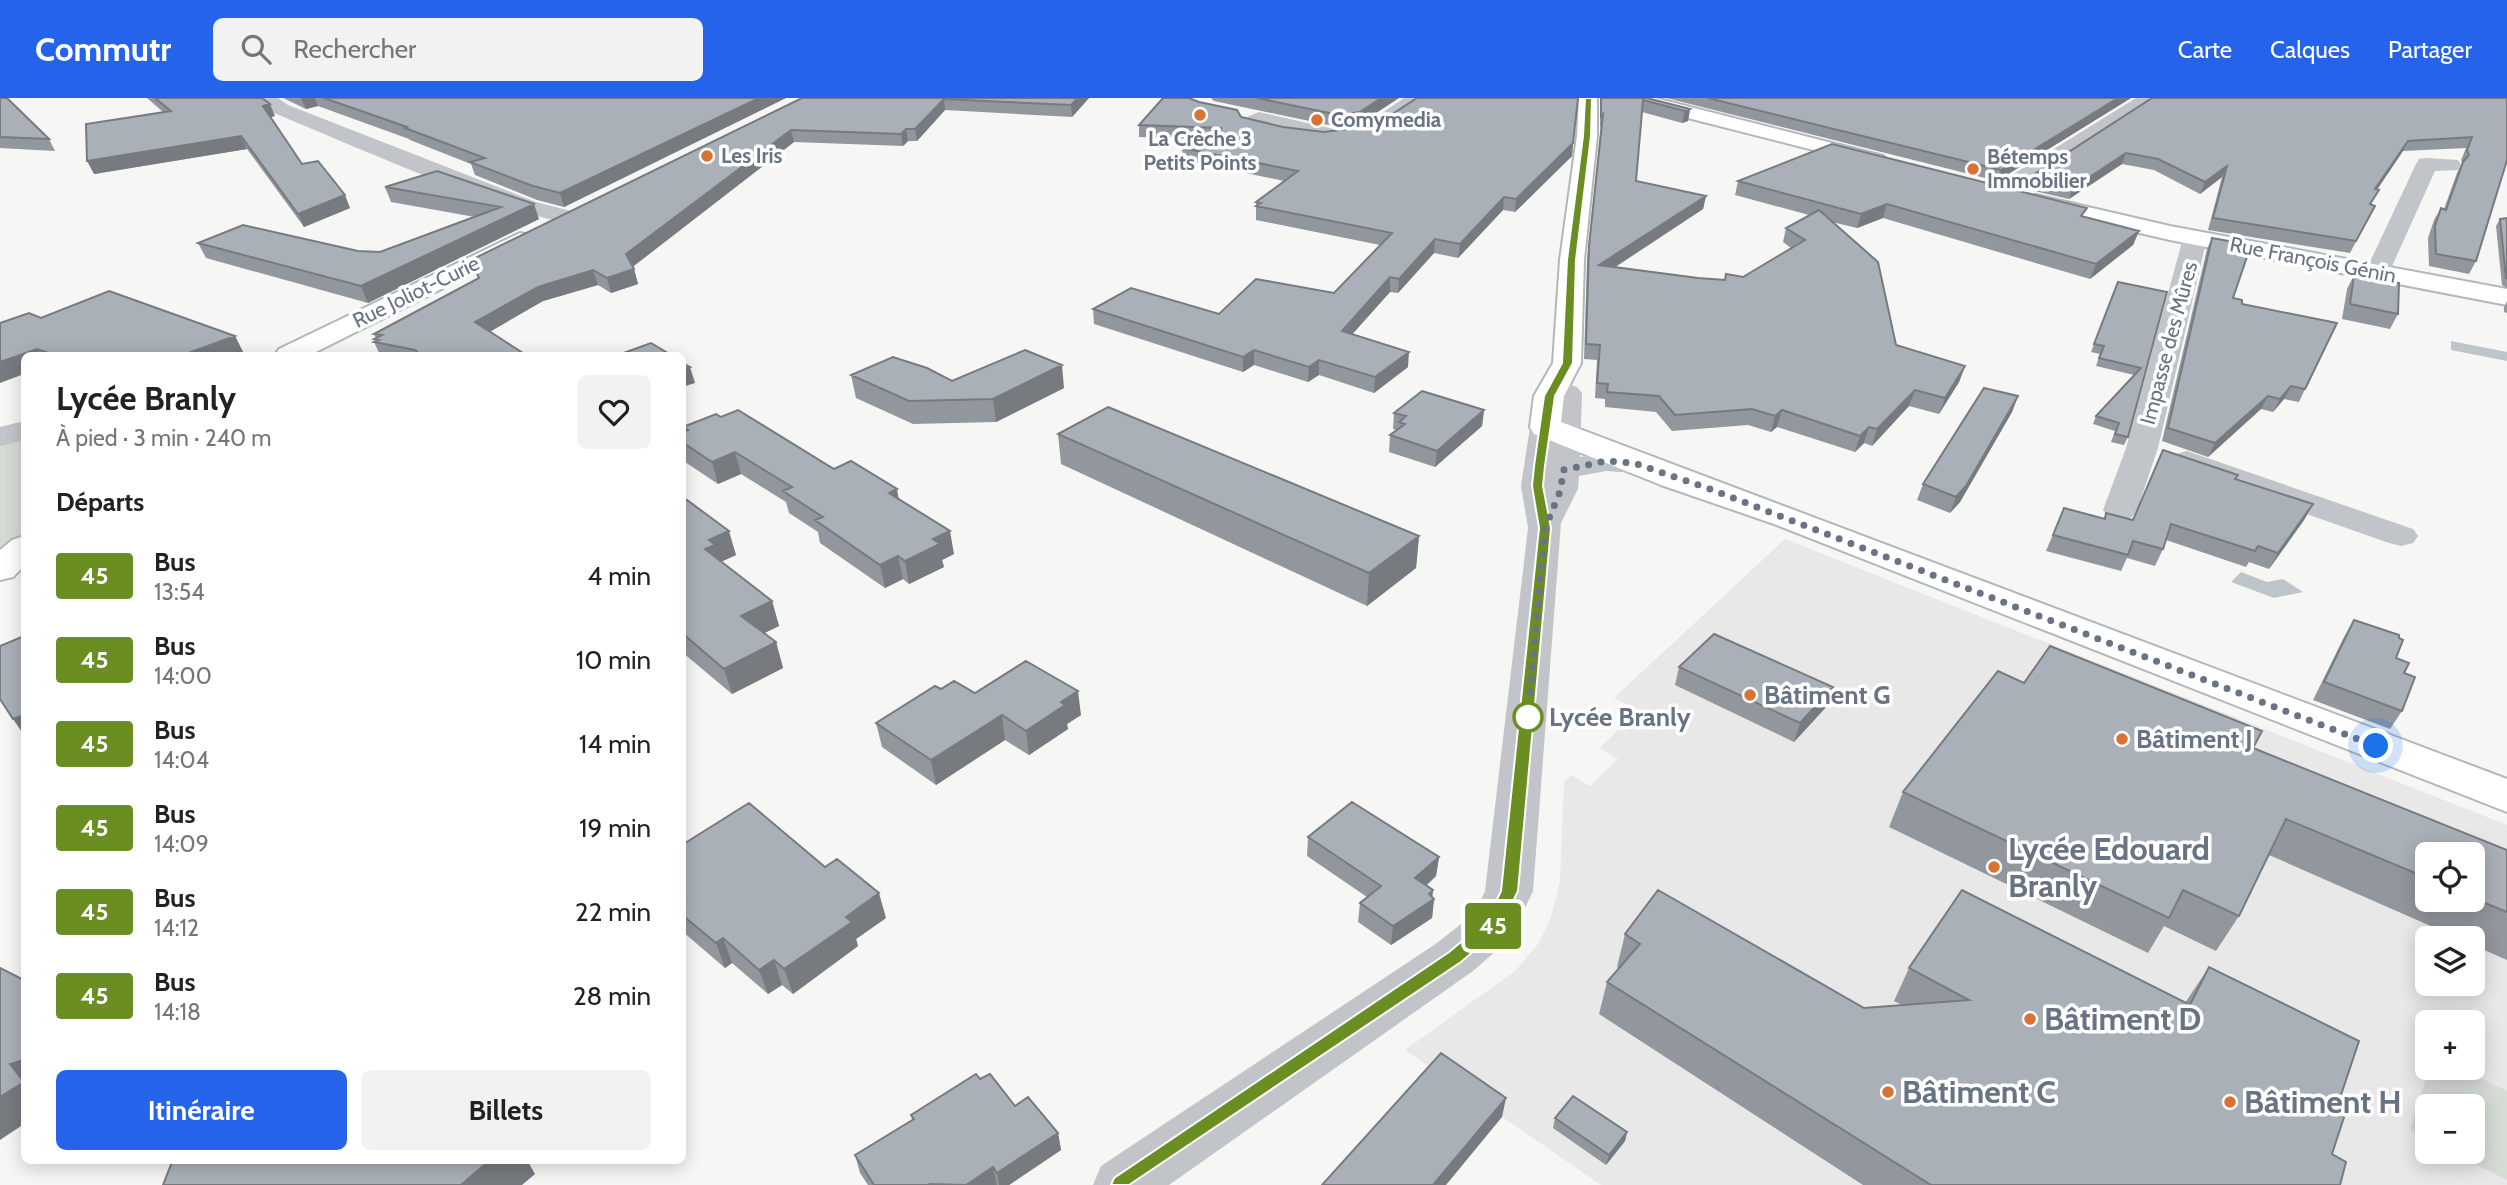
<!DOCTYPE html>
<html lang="fr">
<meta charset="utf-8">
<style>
:root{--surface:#fff;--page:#f2f2f2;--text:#222;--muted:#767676;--accent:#2563eb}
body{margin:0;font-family:Cabin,sans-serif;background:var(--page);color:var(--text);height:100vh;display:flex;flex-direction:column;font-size:26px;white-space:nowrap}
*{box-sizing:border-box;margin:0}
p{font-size:23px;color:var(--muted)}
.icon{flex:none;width:38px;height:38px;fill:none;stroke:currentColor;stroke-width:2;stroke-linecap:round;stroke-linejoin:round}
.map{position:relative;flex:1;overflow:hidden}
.drawer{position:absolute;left:21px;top:254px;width:665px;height:812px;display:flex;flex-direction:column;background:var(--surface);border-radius:10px;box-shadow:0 4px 18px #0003}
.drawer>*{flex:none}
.badge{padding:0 14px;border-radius:5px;font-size:24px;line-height:46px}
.fabs{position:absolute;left:2415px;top:744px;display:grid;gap:14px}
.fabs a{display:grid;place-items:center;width:70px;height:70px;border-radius:10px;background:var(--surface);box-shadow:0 4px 18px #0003;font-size:35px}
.you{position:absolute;width:35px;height:35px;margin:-18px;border:5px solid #fff;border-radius:50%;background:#1a73e8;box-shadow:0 0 0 10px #1a73e833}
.map>.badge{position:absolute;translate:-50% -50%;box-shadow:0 0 0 4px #fff}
h2{padding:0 35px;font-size:26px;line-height:63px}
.round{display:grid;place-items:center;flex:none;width:74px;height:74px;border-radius:10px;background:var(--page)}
.head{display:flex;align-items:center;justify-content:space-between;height:119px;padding:0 35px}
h1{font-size:33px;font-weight:800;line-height:52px}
.cta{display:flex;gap:14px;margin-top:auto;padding:14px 35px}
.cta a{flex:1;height:80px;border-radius:10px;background:var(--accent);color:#fff;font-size:28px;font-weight:800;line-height:80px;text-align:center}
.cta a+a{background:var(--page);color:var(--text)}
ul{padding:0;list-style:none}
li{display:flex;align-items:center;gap:21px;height:84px;padding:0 35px}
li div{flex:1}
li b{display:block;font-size:26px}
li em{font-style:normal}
li .badge{min-width:77px;font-weight:700;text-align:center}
header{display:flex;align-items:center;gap:42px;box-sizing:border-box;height:98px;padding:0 35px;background:var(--accent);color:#fff}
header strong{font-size:33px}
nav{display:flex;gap:38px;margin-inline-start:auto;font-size:24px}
.search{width:490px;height:63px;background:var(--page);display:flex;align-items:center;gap:18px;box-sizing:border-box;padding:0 24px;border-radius:10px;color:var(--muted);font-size:26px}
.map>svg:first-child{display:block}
.built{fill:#e7e8e7;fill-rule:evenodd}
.green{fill:#d5dcd4}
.water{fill:#bdc4ca}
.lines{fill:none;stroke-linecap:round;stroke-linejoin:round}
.secondary-casing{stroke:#b3b7bc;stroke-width:4}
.street{fill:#c1c4c8;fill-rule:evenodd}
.secondary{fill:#fff;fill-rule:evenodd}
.wall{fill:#92979d;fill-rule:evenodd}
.shaded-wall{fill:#777b80}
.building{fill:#aab0b7;stroke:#777b80;stroke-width:2}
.line{fill:#6b8e23;stroke:#fff;stroke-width:2}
.walk{stroke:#687383;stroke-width:7;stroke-dasharray:0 12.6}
.poi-dot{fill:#d87333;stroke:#fff;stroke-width:2.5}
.stop-dot{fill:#fff;stroke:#6b8e23;stroke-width:3.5}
.labels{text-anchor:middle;stroke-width:7;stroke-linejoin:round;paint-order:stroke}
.far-poi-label{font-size:21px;font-weight:bold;fill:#687383;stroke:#fff;text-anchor:start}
.far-street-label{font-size:21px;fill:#687383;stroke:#fff}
.poi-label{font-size:26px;font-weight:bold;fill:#687383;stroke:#fff;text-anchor:start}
.stop-label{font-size:26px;font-weight:bold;fill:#687383;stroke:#fff;text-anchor:start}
.near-poi-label{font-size:32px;font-weight:bold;fill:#687383;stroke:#fff;text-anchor:start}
</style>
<header>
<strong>Commutr</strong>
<div class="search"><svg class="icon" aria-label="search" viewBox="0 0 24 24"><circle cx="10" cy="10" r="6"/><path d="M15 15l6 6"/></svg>Rechercher</div>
<nav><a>Carte</a><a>Calques</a><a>Partager</a></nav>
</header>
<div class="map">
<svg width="2507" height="1087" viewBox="0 0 2507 1087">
<rect width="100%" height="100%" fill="#f6f7f4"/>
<path class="built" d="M1785 441 2507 727V1087H1601L1405 952 1515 873 1539 845 1551 819 1560 783 1564 683 1571 677 1590 688 1618 661 1600 650 1638 612 1614 600ZM2427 756H2473V802H2427ZM2427 840H2473V886H2427ZM2427 924H2473V970H2427ZM2427 1008H2473V1054H2427Z"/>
<path class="green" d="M24 340V437L0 459V347Z
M2429 970H2460L2507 993V1082L2451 1054H2473V1008H2427V1041L2410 1032Z"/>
<path class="water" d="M2451 243 2507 254V263L2451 252Z
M2241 474 2267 484 2283 481 2303 494 2274 500 2231 484Z"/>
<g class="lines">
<g class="secondary-casing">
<path id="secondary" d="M1579 0H1597V38L1584 162 1581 265 1564 298 1561 324 2507 681V714L1774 426 1661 387 1534 336 1530 329 1534 298 1553 265 1560 162 1577 38Z
M1623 0H1655L1883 58 1887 62 1883 66 1876 68 1625 4Z
M2036 97 2170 128 2507 191V207L2170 142 2028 109 2025 104 2028 99Z
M520 135 529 137 532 142 529 147 310 257H275L279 251Z
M24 438V468L13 479 0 482V452L12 442Z"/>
</g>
<path class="street" d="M256 0H278L288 7 536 104 575 114 579 119 575 124C542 132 321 34 274 15Z
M1404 0H1426C1420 8 1409 14 1401 20 1350 56 1299 43 1242 29L1239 25 1242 21 1259 14 1338 32C1364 31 1383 14 1404 0Z
M2136 0H2150L2153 4 2007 100H1991L1988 95 1991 90Z
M2427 60 2458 62 2461 67 2458 72 2435 73 2393 166 2389 180 2380 183 2371 180 2367 175 2369 166 2416 66 2419 61Z
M2195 133 2203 135 2207 140 2158 350 2137 412 2132 419 2120 422 2108 419 2103 412 2126 350 2183 140 2187 135Z
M1553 282 1577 289 1582 295 1580 359C1603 354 1623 353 1645 358L1650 365 1645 372 1634 375 1606 373 1579 378 1578 391 1561 425 1533 793 1511 840 1473 873 1169 1087H1093L1101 1068 1437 845 1475 815 1485 793 1528 430 1521 388 1530 329 1534 322 1551 321 1552 300 1543 297 1538 291 1543 285Z
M24 323V342L0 348V329Z
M2187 353 2413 431 2418 438 2413 445 2401 448 2389 445 2176 370 2171 363 2176 356Z"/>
<use href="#secondary" class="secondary"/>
</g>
<path class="wall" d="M0 0 49 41 55 53 0 50Z
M147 0H262L275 18 270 19 302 66 350 110 304 129 247 51 94 76 163 14Z
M283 0H786L564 109 537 102 475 77 471 66 410 42 409 41 318 8 306 11Z
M802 0H1089L1072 19 945 12 917 43H908L903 48 794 44 633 168 638 186 611 195 598 187 543 203 490 233 526 257H380L374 244H375L374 241 376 240 374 236 478 180 471 162Z
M1211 0H1399L1359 26 1338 29 1214 3Z
M1600 0H1647L1690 11 1688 23 1682 25 1642 14 1636 83 1706 98 1703 111 1615 169 1698 180 1725 182 1743 179 1791 150 1783 144 1786 130 1809 117 1735 97 1738 83 2084 119 2139 133 2133 147 2090 181 1883 120 1857 130 1832 124 1896 247 1965 268 1959 284 1939 316 1909 308 1872 348 1864 345 1855 354 1777 329 1771 334 1748 327 1672 333 1656 314 1605 309V301L1595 300 1597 262 1584 261 1587 162 1601 28 1600 30Z
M1666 0H2131L1997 83Z
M2152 0H2507L2476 163 2469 176 2429 168 2428 140 2434 122 2441 110 2444 111 2457 75 2462 65 2461 62 2466 50 2403 53 2377 92 2371 107 2375 108 2350 155 2208 132 2222 79 2200 96 2154 72 2122 66 2069 101 2026 91 2030 79Z
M1241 19 1283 29 1324 34 1573 45 1572 58 1515 114 1503 112 1458 160 1434 155 1398 195 1390 194 1352 236 1408 269 1374 295 1319 277 1308 284 1254 267 1243 274 1094 226 1093 211 1219 216 1334 195 1380 147 1256 122V104L1284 83 1183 62 1182 50 1199 41 1139 39V27Z
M437 73 539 121 368 205 206 160 198 145 380 154 475 119 391 104 385 89Z
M2507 120V190L2502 187 2496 128 2500 121Z
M2212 140 2233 200 2242 206 2305 291 2299 304 2284 301 2273 314 2261 311 2208 359 2162 343 2207 151Z
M2354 177 2398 216 2390 231 2342 221 2347 191Z
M2118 184 2167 194 2128 339 2124 347 2111 344 2115 333 2093 326 2096 318 2134 277 2096 268 2100 256 2091 254Z
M2507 203V215L2504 214V209Z
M41 220 235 238 243 254 236 257H24Z
M851 277 952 283 1064 290 996 324 913 326 856 300Z
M2018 298 2012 314 1960 404 1950 415 1917 402 1923 386Z
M1484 312 1482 328 1435 369 1389 354 1390 337 1397 332 1393 331 1394 315Z
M721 319 899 400 954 456 942 462 944 469 909 486 903 481 885 490 820 445 818 434 789 415 786 404 741 376 718 386 682 362V334L684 333 683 329Z
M1058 336 1419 438 1416 470 1367 508 1061 366Z
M2238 377 2236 381 2313 406 2304 422 2269 471 2249 464 2246 469 2166 442 2163 451 2155 468 2127 460 2121 473 2046 453 2064 410 2104 420 2106 415 2132 422Z
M682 404 736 457 721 464 772 503 779 528 764 535 776 544 783 570 732 596 682 554Z
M2354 522 2396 560 2404 575 2402 613 2390 631 2313 602 2344 539Z
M1679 569 1833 589 1827 608 1794 644 1675 587Z
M2024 585 2253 650 2507 752V862L2473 847V840H2458L2269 757 2239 818 2216 853 2164 828 2148 855 1889 729 1903 694ZM2427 756H2473V802H2427Z
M941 591 975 595 1081 617 1067 626 1068 631 1029 657 1005 642 936 687 882 649 876 625Z
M1308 739 1439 759 1436 778 1426 788 1433 792 1432 799 1434 801 1432 820 1391 847 1358 824 1360 805 1367 799 1307 758Z
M682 747 886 820 856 841 858 848 793 896 782 887 768 896 732 865 725 870 682 833Z
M1625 836 1864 910 1902 907 1894 903 1909 870 2185 905 2209 869 2337 1009 2332 1056 2340 1087H1863L1599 916 1607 884 1619 870 1617 869Z
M980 981 1015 1008 1058 1035 1061 1052 1009 1087H868L860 1075 855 1057 912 1022 911 1017Z
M1555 1020 1627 1034 1625 1043 1606 1067 1553 1030Z"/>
<path class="shaded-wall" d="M301 0H315L318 8 306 11Z
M759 0H786L564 109 560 95Z
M1078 0H1089L1072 19 1071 7Z
M1381 0H1399L1359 26 1338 29 1339 17Z
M2118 0H2131L1997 83 2001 72Z
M944 1 945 12 917 43 915 31Z
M270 6 275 18 268 20 263 8Z
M1690 11 1688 23 1682 25 1685 13Z
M906 31 908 43 903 48 901 36Z
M791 32 794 44 630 171 626 156Z
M241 38 247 51 94 76 87 63Z
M2408 43 2403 53 2369 103 2375 91Z
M1573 45 1572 58 1515 114 1516 101Z
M2126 55 2122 66 2069 101 2073 90Z
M2227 68 2222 79 2200 96 2205 84Z
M345 97 350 110 304 129 298 116Z
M1706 98 1703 111 1597 181 1599 167Z
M1504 99 1503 112 1458 160 1460 146Z
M534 106 539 121 368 205 361 188Z
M1887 106 1883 120 1857 130 1861 116Z
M2139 133 2133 147 2090 181 2096 166Z
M1435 141 1434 155 1398 195 1399 181Z
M634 171 638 186 611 195 607 180Z
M593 172 598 187 543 203 481 239 475 224 538 189Z
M1390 179V194L1341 249 1342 233Z
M235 238 243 254 236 257H183Z
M37 251 41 257H24V276L0 285V264Z
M1254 252V267L1243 274V259Z
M1409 254 1408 269 1374 295 1375 279Z
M1319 262V277L1308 284 1309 269Z
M1062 267 1064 290 996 324 993 301Z
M1965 268 1959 284 1939 316 1945 300Z
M690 269 695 285 682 289V272Z
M2291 288 2284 301 2273 314 2280 301Z
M1915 292 1909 308 1872 348 1877 331Z
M2018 298 2012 314 1960 404 1950 415 1956 399Z
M2268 298 2261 311 2208 359 2215 345Z
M1484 312 1482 328 1435 369 1437 353Z
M1782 312 1777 329 1771 334 1775 318Z
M1869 329 1864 345 1855 354 1860 338Z
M735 354 741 376 718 386 712 364Z
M897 391 901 414 889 395Z
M2313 406 2304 422 2269 471 2278 455Z
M729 433 736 457 720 464 705 451 709 442Z
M950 433 954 456 942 462 944 469 909 486 905 463 933 441Z
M1419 438 1416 470 1367 508 1369 475Z
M898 458 903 481 885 490 880 467Z
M772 503 779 528 748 543 741 518Z
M776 544 783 570 732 596 724 571Z
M1833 589 1827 608 1794 644 1800 625Z
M1078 593 1081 617 1067 626 1068 631 1029 657 1026 633 1061 604Z
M24 617V637L13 621Z
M1002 617 1005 642 936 687 931 662Z
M1439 759 1436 778 1413 799 1415 780Z
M1433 792 1432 802 1434 801 1432 820 1391 847 1393 828Z
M879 795 886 820 856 841 858 848 793 896 784 871 846 819Z
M723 840 732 865 725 870 716 845Z
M774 862 782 887 768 896 759 872Z
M24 962V983L10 966Z
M24 984V1026L0 1042V999Z
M1506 1000 1502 1019 1446 1087H1433Z
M1627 1034 1625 1043 1606 1067 1609 1057Z
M1058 1035 1061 1052 1009 1087H999L997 1075Z
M490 1062H527L535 1076 522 1087H461Z
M993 1069 997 1087H966Z"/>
<path class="building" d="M0 0H7L49 41 0 39Z
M155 0H262L270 6 263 8 302 66 318 63 345 97 298 116 241 38 87 63 86 26 171 13Z
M324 0H759L560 95 533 88 470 64 485 60 405 30 407 29Z
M802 0H1078L1071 7 944 1 915 31H906L901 36 791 32 626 156 634 171 607 180 593 172 538 189 475 224 526 257H421L415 252 374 244 379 242 374 241 382 237 374 236 479 180 471 162Z
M1163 0H1189L1199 4 1237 12 1241 19 1283 29 1324 34 1364 29 1383 22 1417 0H1578L1573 45 1516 101 1504 99 1460 146 1435 141 1399 181 1390 179 1342 233 1409 254 1375 279 1319 262 1309 269 1254 252 1243 259 1093 211 1131 190 1219 216 1256 181 1334 195 1392 135 1256 108 1261 105 1256 104 1298 73 1182 50 1222 30 1139 27Z
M1257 0H1381L1360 14 1339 17Z
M1601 0H1647L1690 11 1685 13 1643 2 1636 83 1706 98 1599 167 1698 180 1725 182 1726 176 1743 179 1805 142 1786 130 1819 112 1878 164 1896 247 1965 268 1945 300 1915 292 1877 331 1869 329 1860 338 1782 312 1775 318 1752 311 1675 317 1659 298 1607 294 1608 286 1597 285 1600 247 1586 246 1589 148 1603 16 1601 18Z
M1708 0H2118L2001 72Z
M2152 0H2507V62L2476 163 2436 156 2435 128 2441 110 2446 112 2463 64 2469 57 2467 52 2472 39 2408 43 2375 91 2379 92 2370 106 2375 108 2356 143 2213 120 2227 68 2205 84 2158 61 2126 55 2073 90 2030 79Z
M1832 46 2087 110 2081 118 2139 133 2096 166 1887 106 1861 116 1738 83Z
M437 73 534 106 361 188 198 145 243 127 358 153 380 154 501 109 385 89Z
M2507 120V180H2506L2500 121Z
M2212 140 2251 147 2233 200 2242 202V206L2337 225 2305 291 2291 288 2280 301 2268 298 2215 345 2168 330Z
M2354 177 2399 185 2398 216 2350 206Z
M2118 184 2167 194 2128 339 2115 336 2119 325 2096 318 2141 270 2099 260 2104 248 2094 246Z
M109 193 235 238 183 257H54L37 251 0 264V225L29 215 41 220Z
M651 245 671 257H618Z
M1025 252 1062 267 993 301 909 303 851 277 893 259 927 270 952 283Z
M682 265 690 269 682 272Z
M1984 290 2018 298 1966 388 1956 399 1923 386Z
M1422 293 1484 312 1437 353 1390 337 1405 326 1399 324 1406 318 1394 315Z
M1108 309 1419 438 1369 475 1058 336Z
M738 312 834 371 851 363 897 391 889 395 950 433 933 441 940 446 905 463 898 458 880 467 815 422 823 419 783 393 792 389 735 354 712 364 682 344V334L688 332 683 329 716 316 721 319Z
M2163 352 2238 377 2235 381 2313 406 2278 455 2258 448 2255 453 2171 426 2163 451 2133 443 2128 457 2053 437 2064 410 2105 421 2106 415 2133 422Z
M687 402 729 433 709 442 715 447 705 451 772 503 741 518 776 544 724 571 682 535V404Z
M2354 522 2399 537V540L2403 542 2396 560 2409 565 2404 575 2415 579 2402 613 2324 584Z
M1714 536 1833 589 1800 625 1679 569Z
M24 538V617L13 621 0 601V548Z
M2050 548 2262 633 2253 650 2507 752V814L2473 800V756H2427V780L2286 721 2239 818 2183 792 2169 820 1903 694 1998 573 2024 585Z
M1026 563 1078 593 1061 604 1065 607 1026 633 1002 617 931 662 876 625 935 588 941 591 954 583 975 595Z
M1352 704 1439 759 1415 780 1433 792 1429 796 1434 801 1393 828 1360 805 1381 788 1308 739Z
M749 705 825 769 837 761 879 795 846 819 852 824 784 871 774 862 759 872 723 840 716 845 682 817V803L685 801 682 799V747Z
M1658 792 1864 910 1969 902 1909 870 1962 792 2190 907 2209 869 2359 943 2337 1009 2346 1013 2332 1056 2346 1064 2340 1087H1931L1607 884 1640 846 1625 836Z
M0 870 24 882V962L10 966 24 984 0 999Z
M1441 955 1506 1000 1433 1087H1322Z
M976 976 980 981 990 976 1015 1008 1028 999 1058 1035 997 1075 993 1069 966 1087 930 1086 928 1087H874L855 1057 914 1021 911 1017Z
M1573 998 1627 1034 1609 1057 1555 1020Z
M181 1062H490L461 1087H163L172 1064Z"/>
<path class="line" d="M1585 0H1592L1591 38 1576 162 1573 265 1555 298 1545 368 1543 388 1551 430 1518 793 1500 831 1461 864 1129 1087H1111L1114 1080 1449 854 1487 822 1501 793 1539 430 1532 388 1534 368 1544 298 1562 265 1567 162 1583 38Z"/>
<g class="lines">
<path class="walk" d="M1528 619 1545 430 1561 391 1563 372 1606 363 1634 365 1710 391 2376 648"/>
</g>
<g class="poi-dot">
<circle cx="1200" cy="17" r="7"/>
<circle cx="1317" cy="22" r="7"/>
<circle cx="707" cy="58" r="7"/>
<circle cx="1973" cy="71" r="7"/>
<circle cx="1750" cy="597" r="7"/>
<circle cx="2122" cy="641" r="7"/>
<circle cx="1994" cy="769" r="7"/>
<circle cx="2030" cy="921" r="7"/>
<circle cx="1888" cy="994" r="7"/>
<circle cx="2230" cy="1004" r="7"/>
</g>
<circle class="stop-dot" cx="1528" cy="619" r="14"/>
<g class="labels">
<g class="far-poi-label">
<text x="1331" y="29">Comymedia</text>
<text x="1200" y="48" text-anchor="middle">La Crèche 3<tspan x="1200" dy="24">Petits Points</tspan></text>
<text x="721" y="65">Les Iris</text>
<text x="1987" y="66">Bétemps<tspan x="1987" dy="24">Immobilier</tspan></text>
</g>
<g class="far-street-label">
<text transform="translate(2313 162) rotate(11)" y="7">Rue François Génin</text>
<text transform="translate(416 194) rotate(-26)" y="7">Rue Joliot-Curie</text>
<text transform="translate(2169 245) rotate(-75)" y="7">Impasse des Mûres</text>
</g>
<g class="poi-label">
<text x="1764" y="606">Bâtiment G</text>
<text x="2136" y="650">Bâtiment J</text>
</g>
<g class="stop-label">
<text x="1549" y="628">Lycée Branly</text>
</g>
<g class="near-poi-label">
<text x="2008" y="762">Lycée Edouard<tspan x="2008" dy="37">Branly</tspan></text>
<text x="2044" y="932">Bâtiment D</text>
<text x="1902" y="1005">Bâtiment C</text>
<text x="2244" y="1015">Bâtiment H</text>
</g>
</g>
</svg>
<div class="fabs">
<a><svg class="icon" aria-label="locate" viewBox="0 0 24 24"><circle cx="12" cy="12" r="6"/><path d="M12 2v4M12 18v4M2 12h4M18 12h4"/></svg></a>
<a><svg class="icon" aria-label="layers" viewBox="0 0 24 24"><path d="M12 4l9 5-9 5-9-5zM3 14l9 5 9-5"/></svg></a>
<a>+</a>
<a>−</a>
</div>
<div class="you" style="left:2376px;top:648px"></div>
<b class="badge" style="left:1493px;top:828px;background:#6b8e23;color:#fff">45</b>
<section class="drawer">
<div class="head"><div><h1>Lycée Branly</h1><p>À pied · 3 min · 240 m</p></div><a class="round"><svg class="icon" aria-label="heart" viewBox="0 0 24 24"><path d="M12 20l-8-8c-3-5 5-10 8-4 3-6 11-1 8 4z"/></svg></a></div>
<h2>Départs</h2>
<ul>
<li><span class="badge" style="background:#6b8e23;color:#fff">45</span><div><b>Bus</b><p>13:54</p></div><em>4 min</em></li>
<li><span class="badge" style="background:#6b8e23;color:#fff">45</span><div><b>Bus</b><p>14:00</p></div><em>10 min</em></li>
<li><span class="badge" style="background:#6b8e23;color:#fff">45</span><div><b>Bus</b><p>14:04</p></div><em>14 min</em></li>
<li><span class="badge" style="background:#6b8e23;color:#fff">45</span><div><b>Bus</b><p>14:09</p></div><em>19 min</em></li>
<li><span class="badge" style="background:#6b8e23;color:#fff">45</span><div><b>Bus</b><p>14:12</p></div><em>22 min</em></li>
<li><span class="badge" style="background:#6b8e23;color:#fff">45</span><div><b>Bus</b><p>14:18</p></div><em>28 min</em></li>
</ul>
<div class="cta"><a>Itinéraire</a><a>Billets</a></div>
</section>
</div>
